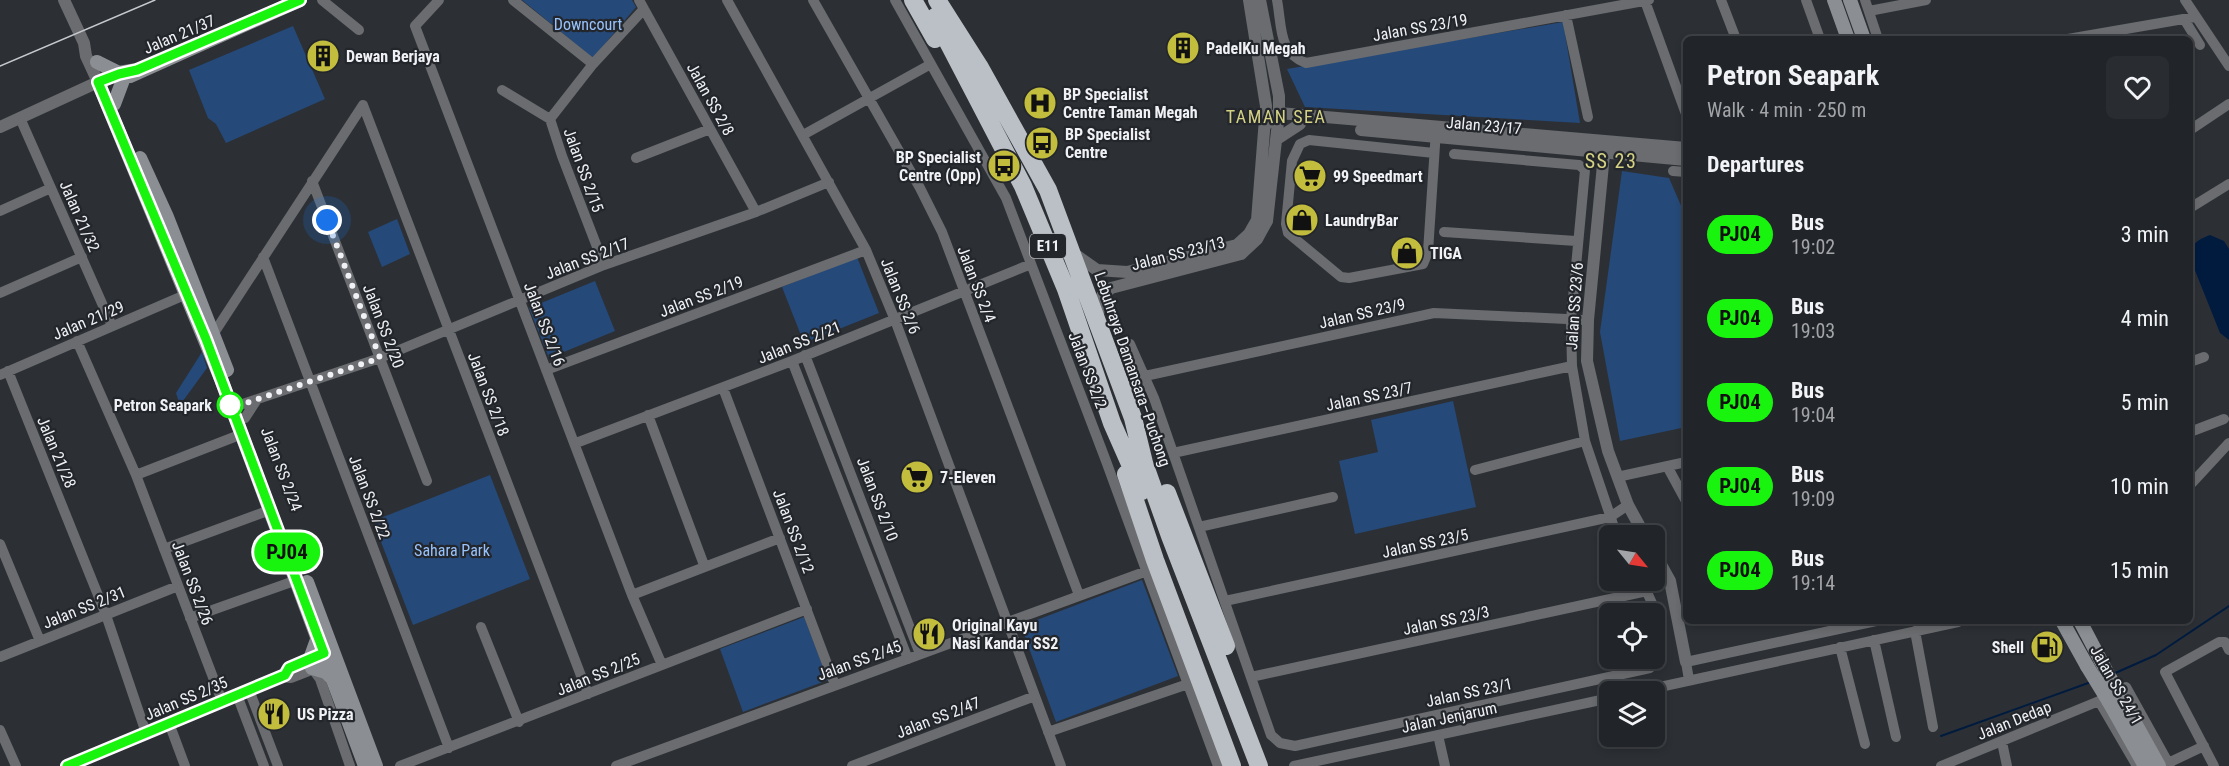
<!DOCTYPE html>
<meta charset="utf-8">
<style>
:root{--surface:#212428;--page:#292c30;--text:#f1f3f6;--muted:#a2a4a8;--line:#3e4145}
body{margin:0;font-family:"Roboto Condensed",sans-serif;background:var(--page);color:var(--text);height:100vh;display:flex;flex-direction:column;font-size:22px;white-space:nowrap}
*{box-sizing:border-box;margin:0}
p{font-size:20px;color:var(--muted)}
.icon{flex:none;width:33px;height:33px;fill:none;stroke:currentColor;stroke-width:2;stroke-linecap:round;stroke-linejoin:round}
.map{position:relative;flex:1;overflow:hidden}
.panel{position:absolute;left:1683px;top:36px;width:510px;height:588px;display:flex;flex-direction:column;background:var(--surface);border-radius:9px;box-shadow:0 3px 9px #0003,0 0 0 2px var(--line)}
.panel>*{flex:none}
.badge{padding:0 12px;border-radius:20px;font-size:21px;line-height:39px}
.needle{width:39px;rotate:120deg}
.tools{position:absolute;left:1599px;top:525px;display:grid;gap:12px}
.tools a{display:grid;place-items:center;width:66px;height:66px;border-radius:9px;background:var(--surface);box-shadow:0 3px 9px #0003,0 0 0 2px var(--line);font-size:30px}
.you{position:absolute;width:30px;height:30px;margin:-15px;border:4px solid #fff;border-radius:50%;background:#1a73e8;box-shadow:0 0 0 9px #1a73e833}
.map>.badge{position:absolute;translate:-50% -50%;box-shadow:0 0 0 3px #fff}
h2{padding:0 24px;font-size:22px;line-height:54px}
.round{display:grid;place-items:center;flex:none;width:63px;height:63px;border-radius:9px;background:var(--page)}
.summary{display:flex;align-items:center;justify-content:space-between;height:102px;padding:0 24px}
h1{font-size:28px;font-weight:700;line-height:45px}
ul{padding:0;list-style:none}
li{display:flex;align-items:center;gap:18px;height:84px;padding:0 24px}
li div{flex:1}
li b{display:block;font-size:22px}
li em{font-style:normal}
li .badge{min-width:66px;font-weight:700;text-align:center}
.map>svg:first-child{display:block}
.green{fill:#254979}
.water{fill:#011b3f}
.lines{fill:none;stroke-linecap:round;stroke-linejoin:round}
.stream{stroke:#011b3f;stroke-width:2}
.minor{stroke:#6a6c6f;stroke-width:10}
.tertiary{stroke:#6a6c6f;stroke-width:12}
.secondary{stroke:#8b8e92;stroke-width:14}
.motorway{stroke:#bbc0c6;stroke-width:18}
.tram{stroke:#c6c9cd;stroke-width:1.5}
.secondary-bridge{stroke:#8b8e92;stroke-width:14}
.line-casing{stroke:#fff;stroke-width:14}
.line{stroke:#19f40e;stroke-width:9}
.walk{stroke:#eff1f5;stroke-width:6;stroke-dasharray:0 10.8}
.stop-dot{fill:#fff;stroke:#19f40e;stroke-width:3}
.labels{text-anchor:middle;stroke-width:4.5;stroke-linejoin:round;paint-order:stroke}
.shield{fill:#23262b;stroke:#b2b4b8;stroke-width:1.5}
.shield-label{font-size:15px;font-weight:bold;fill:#eff1f5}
.park-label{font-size:16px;fill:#97c2fc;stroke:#23262b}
.street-label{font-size:16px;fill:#eff1f5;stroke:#23262b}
.poi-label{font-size:16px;font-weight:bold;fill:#eff1f5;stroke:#23262b;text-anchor:start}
.stop-label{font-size:16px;font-weight:bold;fill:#eff1f5;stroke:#23262b;text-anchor:end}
.neighbourhood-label{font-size:18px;letter-spacing:1.5px;fill:#d5d284;stroke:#23262b}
.quarter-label{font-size:20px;letter-spacing:1.5px;fill:#d5d284;stroke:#23262b}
</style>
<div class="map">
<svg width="2229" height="766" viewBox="0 0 2229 766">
<rect width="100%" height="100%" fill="#2c3035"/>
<path class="green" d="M522 0H632L636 7 593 58Z
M1563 22 1580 123 1305 107 1287 69Z
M293 26 325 99 226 143 216 124 208 118 189 70Z
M1622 171 1669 178 1686 217V427L1620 441 1600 332Z
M397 219 410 254 382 267 368 232Z
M857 257 879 313 804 343 782 287Z
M595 281 615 331 549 358 529 308Z
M202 352 207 368 180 405 176 393Z
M1453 401 1476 507 1355 534 1339 461 1378 452 1371 420Z
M490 475 530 579 413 625 373 521Z
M1142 580 1178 676 1056 722 1021 626Z
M804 617 828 680 743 712 720 649Z"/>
<path class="water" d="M2210 235 2224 241 2229 249V340L2220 333 2190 258C2190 244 2197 240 2210 235Z"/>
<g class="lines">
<path class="stream" d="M2113 674 2156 655 2229 606
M1941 736 2091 682"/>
<path class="minor" d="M322 0 359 30
M439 0 415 26 632 595 662 665
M513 0 593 64
M639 0 756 212
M727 0 866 250 895 320 1061 766
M813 0 920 188 942 232 1079 595
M895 0 1006 198 1106 461 1218 766
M1277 0C1282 26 1278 53 1306 63L1649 0
M1721 0 1736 39
M1806 0 1820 39
M1865 0 1878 39
M2185 0 2229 66
M1645 1 1686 114
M1869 11 1926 0
M1566 15 1588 117
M2184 19 2200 45
M2068 39 2195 17
M502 90 550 119
M363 105 588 694
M20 118 112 326
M2190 130 2229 104
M803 135 931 64
M1434 153 1309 140 1300 144 1292 161 1286 224 1288 233 1341 277 1349 278 1423 264 1428 252 1436 130
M1454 154 1579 165 1585 170 1571 320 1572 366 1585 441 1617 536
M636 158 710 129
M1673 171 1686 172
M312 181 427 481
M2190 208 2229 184
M0 211 51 188
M1444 232 1576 241
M263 257 449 748
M604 265 562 156 550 119 593 64 644 9
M0 293 82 257
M214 333 363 105
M77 341 136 475 222 701
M1130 344 1154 398 1271 735 1280 743 1295 746 1650 668C1673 641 1655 608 1641 580
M805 355 920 654
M792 361 908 659
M2190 362 2204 357
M546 370 866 250
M8 371 106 615 146 733
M0 375 187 294
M1145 376 1434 313 1588 320
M723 388 835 685
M231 408 380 358 604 265 756 212 829 182
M648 415 704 565
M245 418 256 401
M2190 432 2224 419
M576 443 792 361 1031 264
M1173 453 1572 366
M1667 466 1686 501
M1475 470 1585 441
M136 475 242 434
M1617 477 1686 462
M2190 485 2229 443
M1199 527 1333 497
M0 544 40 641
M164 549 270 510
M632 595 780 538
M1225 601 1610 517 1628 505
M190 618 297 580
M481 627 519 722
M1915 631 1933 727
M1874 640 1896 737
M1840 647 1865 744
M0 657 178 586
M312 668 320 679 350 766
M1251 677 1647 591
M1689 680 1686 662 1876 621
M249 690 278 766
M1637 692 1958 622
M237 695 264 766
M2099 701 2137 766
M169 723 185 766
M0 730 16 766
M1048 732 1188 684
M1438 735 1445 766
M2002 742 2007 766
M2168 763 2204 746
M400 766 807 609
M616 766 1147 571
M852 766 1035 696
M1294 766 1610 698
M1941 766 2099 701 2126 687 2170 766
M2214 766 2165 672 2219 642H2225L2229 650"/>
<path class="tertiary" d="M1265 126 1272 117 1279 113 1686 148
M0 127 98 82 86 56 84 43 64 0
M1361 130 1686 160
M1277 139 1300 124
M1605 144 1588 320 1587 361 1608 451 1628 505 1645 536
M1073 253 1097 270 1127 272 1237 245 1249 234 1257 220 1266 106 1249 0
M1097 319 1102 296 1111 288 1241 254 1257 239 1267 221 1279 113V96L1260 0
M1654 552 1670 581 1686 662
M285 675 289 668 319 655
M67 766 282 676 291 677 322 665"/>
<path class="secondary" d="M1834 0 1848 39
M1850 0 1864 39
M97 62 119 73
M137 70 119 73 98 82 221 379 365 766
M130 76 300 0
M114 104 123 80
M140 158 167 217 227 370
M307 582 376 766
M2062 621 2087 666
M2080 621 2101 661
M310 659 318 637
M312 668 326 672 334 680
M2120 696 2159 766
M2109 702 2145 766"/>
<path class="motorway" d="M913 0 935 39
M937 0 979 66 1048 190 1133 418 1144 463 1170 536 1259 766
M935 17 1023 186 1066 289 1112 423 1142 491
M1126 474 1155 560 1232 766
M1167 493 1226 646"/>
<path class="tram" d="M0 66 155 0"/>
<path class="secondary-bridge" d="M2101 661 2120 696
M2087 666 2109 702"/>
</g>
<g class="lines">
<g class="line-casing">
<path id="line" d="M67 766 285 675 289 668 324 653 206 339 98 82 119 74 137 70 300 0"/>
</g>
<use href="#line" class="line"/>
<path class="walk" d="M230 405 231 408 380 358 327 220"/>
</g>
<defs>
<g id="building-disc" transform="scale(1.725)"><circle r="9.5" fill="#c3bd3e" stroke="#23262b"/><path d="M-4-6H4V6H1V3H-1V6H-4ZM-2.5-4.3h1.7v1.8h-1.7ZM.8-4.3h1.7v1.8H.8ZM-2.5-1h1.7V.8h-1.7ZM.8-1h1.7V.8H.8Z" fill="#111"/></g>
<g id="hospital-disc" transform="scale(1.725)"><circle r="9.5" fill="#c3bd3e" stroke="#23262b"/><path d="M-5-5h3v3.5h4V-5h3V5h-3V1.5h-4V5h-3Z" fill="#111"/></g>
<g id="bus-disc" transform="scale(1.725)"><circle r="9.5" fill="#c3bd3e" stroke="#23262b"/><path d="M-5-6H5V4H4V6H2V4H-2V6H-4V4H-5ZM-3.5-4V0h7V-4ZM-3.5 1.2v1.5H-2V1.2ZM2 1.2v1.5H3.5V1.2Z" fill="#111"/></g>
<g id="supermarket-disc" transform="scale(1.725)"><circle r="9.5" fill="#c3bd3e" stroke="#23262b"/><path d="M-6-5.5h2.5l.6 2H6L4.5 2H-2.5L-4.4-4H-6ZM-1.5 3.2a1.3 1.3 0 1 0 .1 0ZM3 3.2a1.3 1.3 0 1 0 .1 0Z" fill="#111"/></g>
<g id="shop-disc" transform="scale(1.725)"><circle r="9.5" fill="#c3bd3e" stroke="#23262b"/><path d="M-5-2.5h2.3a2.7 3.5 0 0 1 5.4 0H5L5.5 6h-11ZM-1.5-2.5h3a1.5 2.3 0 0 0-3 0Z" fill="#111"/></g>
<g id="restaurant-disc" transform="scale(1.725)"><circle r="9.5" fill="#c3bd3e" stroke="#23262b"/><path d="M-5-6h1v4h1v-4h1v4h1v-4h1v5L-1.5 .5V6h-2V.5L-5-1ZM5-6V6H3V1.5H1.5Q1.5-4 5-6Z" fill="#111"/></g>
<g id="fuel-disc" transform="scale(1.725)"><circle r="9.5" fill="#c3bd3e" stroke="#23262b"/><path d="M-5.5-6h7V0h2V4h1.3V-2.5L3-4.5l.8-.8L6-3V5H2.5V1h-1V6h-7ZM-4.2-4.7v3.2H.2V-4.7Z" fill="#111"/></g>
</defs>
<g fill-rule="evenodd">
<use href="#building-disc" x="1183" y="48"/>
<use href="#building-disc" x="323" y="56"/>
<use href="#hospital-disc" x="1040" y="103"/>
<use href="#bus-disc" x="1042" y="143"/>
<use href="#bus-disc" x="1004" y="166"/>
<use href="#supermarket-disc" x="1310" y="176"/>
<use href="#shop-disc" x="1302" y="220"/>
<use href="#shop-disc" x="1407" y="253"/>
<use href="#supermarket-disc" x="917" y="477"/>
<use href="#restaurant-disc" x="929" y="634"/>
<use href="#fuel-disc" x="2047" y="647"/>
<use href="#restaurant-disc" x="274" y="714"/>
</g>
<circle class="stop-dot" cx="230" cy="405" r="12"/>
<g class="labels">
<rect class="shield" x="1030" y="234" width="36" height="24" rx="4.5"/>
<g class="shield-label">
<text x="1048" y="251">E11</text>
</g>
<g class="park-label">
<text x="588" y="30">Downcourt</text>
<text x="452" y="556">Sahara Park</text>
</g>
<g class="street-label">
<text transform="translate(1420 27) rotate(-10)" y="6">Jalan SS 23/19</text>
<text transform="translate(179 34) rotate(-23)" y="6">Jalan 21/37</text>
<text transform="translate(711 99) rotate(61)" y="6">Jalan SS 2/8</text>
<text transform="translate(1484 125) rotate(5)" y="6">Jalan 23/17</text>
<text transform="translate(584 170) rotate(70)" y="6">Jalan SS 2/15</text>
<text transform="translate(80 216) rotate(66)" y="6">Jalan 21/32</text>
<text transform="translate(1178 253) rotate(-14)" y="6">Jalan SS 23/13</text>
<text transform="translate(587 258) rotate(-21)" y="6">Jalan SS 2/17</text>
<text transform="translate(977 284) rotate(69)" y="6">Jalan SS 2/4</text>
<text transform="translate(701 296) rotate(-21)" y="6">Jalan SS 2/19</text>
<text transform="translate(901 296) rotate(68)" y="6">Jalan SS 2/6</text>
<text transform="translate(1574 306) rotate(-86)" y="6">Jalan SS 23/6</text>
<text transform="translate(1362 313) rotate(-13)" y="6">Jalan SS 23/9</text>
<text transform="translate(88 320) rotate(-23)" y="6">Jalan 21/29</text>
<text transform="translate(545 324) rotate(69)" y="6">Jalan SS 2/16</text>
<text transform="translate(384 326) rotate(69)" y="6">Jalan SS 2/20</text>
<text transform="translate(799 342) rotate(-22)" y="6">Jalan SS 2/21</text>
<text transform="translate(1133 369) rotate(71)" y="6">Lebuhraya Damansara–Puchong</text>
<text transform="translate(1088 370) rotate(69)" y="6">Jalan SS 2/2</text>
<text transform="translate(489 394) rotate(69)" y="6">Jalan SS 2/18</text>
<text transform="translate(1369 396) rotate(-12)" y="6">Jalan SS 23/7</text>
<text transform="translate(57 452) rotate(67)" y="6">Jalan 21/28</text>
<text transform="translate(282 469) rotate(69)" y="6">Jalan SS 2/24</text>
<text transform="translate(370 497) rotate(69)" y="6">Jalan SS 2/22</text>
<text transform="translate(878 499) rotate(69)" y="6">Jalan SS 2/10</text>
<text transform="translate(794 531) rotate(69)" y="6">Jalan SS 2/12</text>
<text transform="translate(1425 543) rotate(-12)" y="6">Jalan SS 23/5</text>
<text transform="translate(193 583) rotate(69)" y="6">Jalan SS 2/26</text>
<text transform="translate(84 607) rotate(-22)" y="6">Jalan SS 2/31</text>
<text transform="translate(1446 620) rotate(-12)" y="6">Jalan SS 23/3</text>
<text transform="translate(859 660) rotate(-20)" y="6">Jalan SS 2/45</text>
<text transform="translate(598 674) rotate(-22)" y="6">Jalan SS 2/25</text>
<text transform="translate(2117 685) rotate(60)" y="6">Jalan SS 24/1</text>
<text transform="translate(1469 692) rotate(-12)" y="6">Jalan SS 23/1</text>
<text transform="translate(186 698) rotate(-23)" y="6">Jalan SS 2/35</text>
<text transform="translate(938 717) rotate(-21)" y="6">Jalan SS 2/47</text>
<text transform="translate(1449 717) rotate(-12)" y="6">Jalan Jenjarum</text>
<text transform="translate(2014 720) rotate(-22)" y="6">Jalan Dedap</text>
</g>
<g class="poi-label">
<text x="1206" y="54">PadelKu Megah</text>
<text x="346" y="62">Dewan Berjaya</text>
<text x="1063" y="100">BP Specialist<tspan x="1063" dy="18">Centre Taman Megah</tspan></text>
<text x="1065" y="140">BP Specialist<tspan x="1065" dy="18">Centre</tspan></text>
<text x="981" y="163" text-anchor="end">BP Specialist<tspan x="981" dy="18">Centre (Opp)</tspan></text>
<text x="1333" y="182">99 Speedmart</text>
<text x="1325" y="226">LaundryBar</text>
<text x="1430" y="259">TIGA</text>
<text x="940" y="483">7-Eleven</text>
<text x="952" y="631">Original Kayu<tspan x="952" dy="18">Nasi Kandar SS2</tspan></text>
<text x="2024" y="653" text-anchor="end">Shell</text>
<text x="297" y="720">US Pizza</text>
</g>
<g class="stop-label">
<text x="212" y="411">Petron Seapark</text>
</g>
<g class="neighbourhood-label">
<text x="1276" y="123">TAMAN SEA</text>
</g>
<g class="quarter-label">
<text x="1611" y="168">SS 23</text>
</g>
</g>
</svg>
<div class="tools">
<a><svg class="needle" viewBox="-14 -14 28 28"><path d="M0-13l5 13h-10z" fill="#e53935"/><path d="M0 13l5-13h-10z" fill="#a2a4a8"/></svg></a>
<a><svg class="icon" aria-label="locate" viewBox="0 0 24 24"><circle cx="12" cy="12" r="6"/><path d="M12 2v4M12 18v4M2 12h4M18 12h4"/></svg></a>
<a><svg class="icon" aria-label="layers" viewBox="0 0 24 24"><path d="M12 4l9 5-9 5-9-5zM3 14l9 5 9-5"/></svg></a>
</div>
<div class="you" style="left:327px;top:220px"></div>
<b class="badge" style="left:287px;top:552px;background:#19f40e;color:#111">PJ04</b>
<section class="panel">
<div class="summary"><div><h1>Petron Seapark</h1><p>Walk · 4 min · 250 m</p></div><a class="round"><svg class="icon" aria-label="heart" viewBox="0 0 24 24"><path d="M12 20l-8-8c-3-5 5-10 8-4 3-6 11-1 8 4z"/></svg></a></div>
<h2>Departures</h2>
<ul>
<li><span class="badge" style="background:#19f40e;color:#111">PJ04</span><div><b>Bus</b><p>19:02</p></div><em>3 min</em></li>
<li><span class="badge" style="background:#19f40e;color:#111">PJ04</span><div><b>Bus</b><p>19:03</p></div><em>4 min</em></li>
<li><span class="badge" style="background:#19f40e;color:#111">PJ04</span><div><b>Bus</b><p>19:04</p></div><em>5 min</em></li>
<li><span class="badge" style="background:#19f40e;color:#111">PJ04</span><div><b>Bus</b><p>19:09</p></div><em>10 min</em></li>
<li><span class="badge" style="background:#19f40e;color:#111">PJ04</span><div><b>Bus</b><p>19:14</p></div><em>15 min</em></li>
</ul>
</section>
</div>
